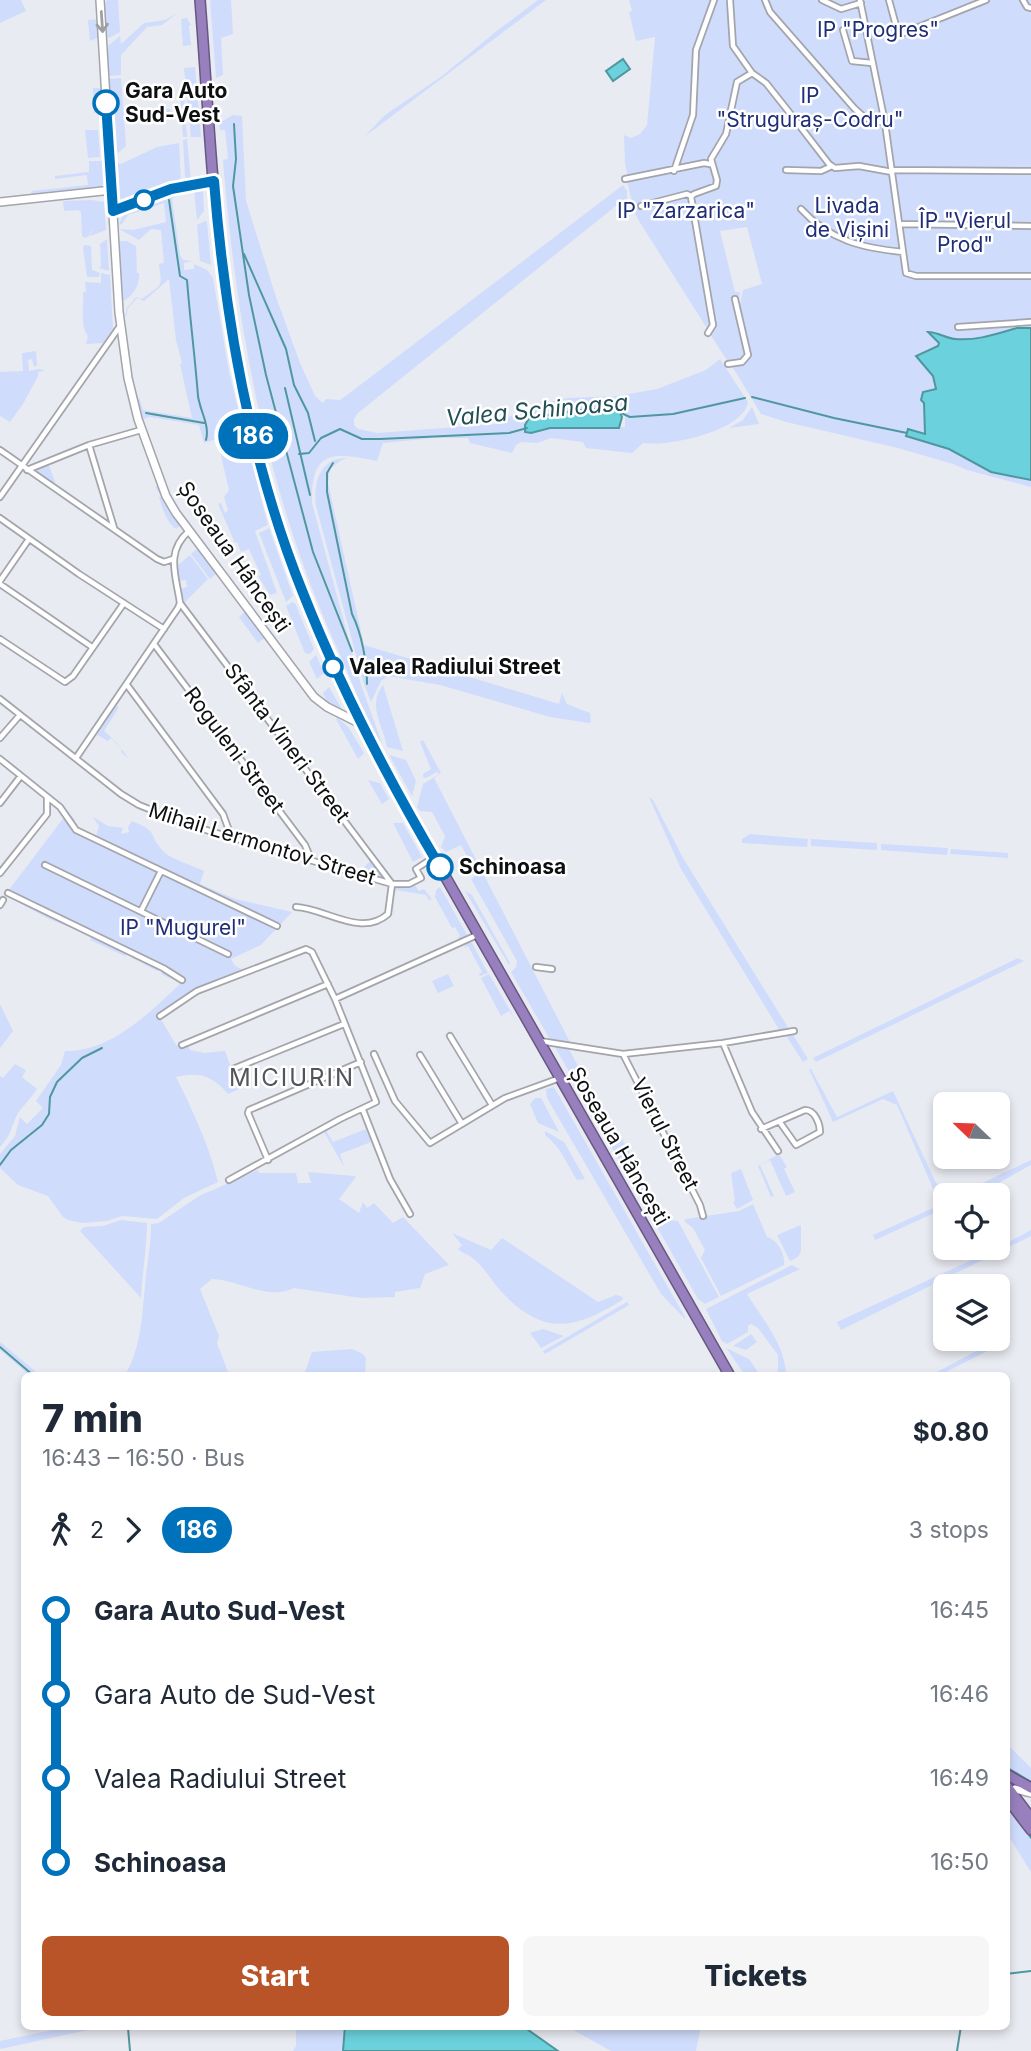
<!DOCTYPE html>
<meta charset="utf-8">
<style>
:root{--surface:#fff;--page:#f6f6f7;--text:#1f2937;--muted:#747a83;--accent:#b95328}
body{margin:0;font-family:Inter,sans-serif;background:var(--page);color:var(--text);height:100vh;display:flex;flex-direction:column;font-size:26px;white-space:nowrap}
*{box-sizing:border-box;margin:0}
p{font-size:23px;color:var(--muted)}
.icon{flex:none;width:38px;height:38px;fill:none;stroke:currentColor;stroke-width:2;stroke-linecap:round;stroke-linejoin:round}
.map{position:relative;flex:1;overflow:hidden}
.drawer{position:absolute;left:21px;top:1372px;width:989px;height:658px;display:flex;flex-direction:column;background:var(--surface);border-radius:10px;box-shadow:0 4px 10px #0003}
.drawer>*{flex:none}
.badge{padding:0 14px;border-radius:23px;font-size:24px;line-height:46px}
.needle{width:46px;rotate:293deg}
.controls{position:absolute;left:933px;top:1092px;display:grid;gap:14px}
.controls a{display:grid;place-items:center;width:77px;height:77px;border-radius:10px;background:var(--surface);box-shadow:0 4px 10px #0003;font-size:35px}
.map>.badge{position:absolute;translate:-50% -50%;box-shadow:0 0 0 4px #fff}
.legs{display:flex;align-items:center;gap:10px;height:77px;padding:0 21px;font-size:23px}
.legs p{margin-inline-start:auto}
.headline{display:flex;align-items:center;justify-content:space-between;height:119px;padding:0 21px}
h1{font-size:38px;font-weight:800;line-height:52px}
.primary-button{display:flex;gap:14px;margin-top:auto;padding:14px 21px}
.primary-button a{flex:1;height:80px;border-radius:10px;background:var(--accent);color:#fff;font-size:28px;font-weight:800;line-height:80px;text-align:center}
.primary-button a+a{background:var(--page);color:var(--text)}
ul{padding:0 21px;list-style:none}
li{display:flex;align-items:center;gap:24px;height:84px;font-size:26px}
li i{display:grid;place-items:center;width:10px;height:100%;margin:0 9px;background:currentColor}
li i::after{content:'';width:18px;height:18px;margin:-9px;border:5px solid;border-radius:50%;background:var(--surface)}
li p{margin-inline-start:auto}
li:first-child i{background:linear-gradient(#0000 50%,currentColor 0)}
li:last-child i{background:linear-gradient(currentColor 50%,#0000 0)}
.map>svg:first-child{display:block}
.green{fill:#d0dcfc;fill-rule:evenodd}
.water{fill:#6bd1dc;stroke:#4f979f;stroke-width:2}
.lines{fill:none;stroke-linecap:round;stroke-linejoin:round}
.stream{stroke:#4f979f;stroke-width:2}
.street-casing{stroke:#a3a5ab;stroke-width:8}
.secondary-casing{stroke:#a3a5ab;stroke-width:10}
.highway-casing{stroke:#675881;stroke-width:12}
.street{stroke:#fff;stroke-width:4.5}
.secondary{stroke:#fff;stroke-width:7}
.highway{stroke:#9780bd;stroke-width:9}
.oneway{stroke:#9f9fa0}
.line-1-casing{stroke:#fff;stroke-width:16}
.line-1{stroke:#0072bc;stroke-width:10}
.stop-1-dot{fill:#fff;stroke:#0072bc;stroke-width:3.5}
.labels{text-anchor:middle;stroke-width:5;stroke-linejoin:round;paint-order:stroke}
.park-label{font-size:21px;fill:#202e78;stroke:#fff}
.stop-label{font-size:21px;font-weight:bold;fill:#0e0f11;stroke:#fff;text-anchor:start}
.street-label{font-size:21px;fill:#0e0f11;stroke:#fff}
.water-label{font-size:23px;font-style:italic;fill:#214f54;stroke:#fff}
.quarter-label{font-size:24px;letter-spacing:2px;fill:#53555b;stroke:#fff}
</style>
<div class="map">
<svg width="1031" height="2051" viewBox="0 0 1031 2051">
<rect width="100%" height="100%" fill="#e9ebf2"/>
<path class="green" d="M0 0H21L26 11 0 23Z
M107 0H118L120 32 109 38 106 37 104 5Z
M210 0H231L233 34 221 38 223 75 216 78Z
M538 0H546L364 137 385 115 442 76 498 30Z
M629 0H1031V487L967 470 953 464 898 448 786 422 761 414 732 366 742 364 749 354 739 309 743 290 762 284 747 227 720 231 735 292H740L738 306 733 299 746 353 741 361 728 362 710 334 712 330H708L639 221 634 211 627 181H629L625 164 624 135 631 138 640 134 647 125 655 37 636 41 629 12 632 11Z
M177 13 162 25 147 27 121 55V75L108 76V46L120 36 121 44 144 23 165 20Z
M187 18 191 25 189 26 191 45 183 46 181 19Z
M98 19 100 37 90 41 88 20Z
M195 67 201 137H191L184 68Z
M121 78 126 146 118 153 114 150 108 79Z
M93 88H101L103 111 94 113Z
M184 94 187 137H183L180 95Z
M148 109H170L171 117 154 118V122L150 123 151 112Z
M233 115 242 116 246 201 276 297 300 363 315 396 323 403 326 399 340 400 347 395 623 185 627 191V201H622L358 413 354 419V425L358 429 377 433 497 424 530 405 568 398 618 396 657 389 706 370 720 359 748 402C744 431 668 447 643 443L632 453 586 448 583 442 551 438 537 443 521 442 516 445 512 453 470 443 468 438H434L383 443 377 461C334 453 311 448 312 503L361 685 382 743C366 722 354 686 343 661 268 501 237 335 223 160L228 159 225 130H220L219 123ZM618 408 625 409V427L550 428 531 433Z
M85 130H98L100 157 88 158Z
M187 139 191 181H190L185 177 183 140Z
M179 143 181 182 122 205H119L117 163 121 164 157 147Z
M89 161H105V183L100 188 30 196 32 191 88 185 87 175 55 179V176L89 172Z
M194 189 203 190 204 211 197 220Z
M179 192 172 199 180 255 183 260 193 261 184 263V270L194 269V264L207 270 213 278 229 372 268 525 255 531 281 604 277 593 270 595 258 576 261 575 249 549 241 552 237 542 235 543 218 504 221 503 225 513 228 510 224 497 229 490 217 439 204 443 199 425 150 417 143 419 148 436C143 425 135 408 139 397L143 410 192 418 180 364 182 363 176 340 169 279 144 301 137 298 128 308 126 317 125 316 127 308 136 297 142 299C163 283 162 289 159 264L164 263 161 230 151 229 139 240 119 229 133 230 166 222 164 203 128 215 122 224 119 225C123 208 139 208 154 202L157 198Z
M92 200 104 202 106 230 90 236 94 225 89 236 85 238 82 236 81 212 78 210 64 211 63 201Z
M205 221 207 222 211 265 200 261 197 225Z
M107 239 109 271 99 268 101 266 100 244Z
M121 241H127L136 246 137 273H139C140 286 133 296 122 302L119 242Z
M85 245 91 246 92 270 100 273 99 277H87L83 247Z
M101 273 110 275 113 329 103 343 86 344 88 336C80 327 84 304 83 292H86L85 282 101 283Z
M36 351 37 365 34 367 32 359 28 360 29 371 39 369 45 371 38 372V376L23 404 10 422 0 416V372L23 371 22 353Z
M752 407 759 424 729 428 743 420Z
M347 458 340 461 330 469 328 483 364 645 559 704 562 693 567 704 590 713 591 722 589 723 550 717 440 685 388 676 381 681 371 702 363 681 316 506C313 482 320 458 347 458Z
M48 463 55 482 52 484 32 471Z
M160 485 181 525 176 529C166 522 163 509 159 498L161 496 155 487Z
M269 528 293 596 286 602 259 533Z
M198 548 217 573 210 579 191 554Z
M190 555 208 579 184 603 180 589 187 587 186 580 179 581 177 566Z
M292 602 295 603 314 649 310 654 305 653 286 606Z
M246 611 266 637 258 643 239 617Z
M316 655 324 673 317 679 309 662Z
M383 685 403 751 387 747C383 725 367 706 383 685Z
M329 687 342 709 340 711 328 704 323 693Z
M116 706 119 707 104 731C114 739 121 748 129 759L121 752 122 750 111 738 108 741 97 735Z
M337 717 349 728 364 753 358 759 336 719Z
M423 740 441 773 434 778 571 1044 551 1041 511 972 516 967 517 961 471 879 477 875 461 845 446 852 441 847 445 836 432 812 420 811 417 807 423 784 439 774 437 772 426 778 423 777V774L431 769 420 742Z
M389 755 406 760 416 781 412 796Z
M368 780 380 783 389 799 382 804Z
M649 797 653 800 683 858 789 1029 780 1031 681 869Z
M52 802 66 815 68 812 75 820 74 822 77 827 96 836 99 826 93 817 108 826 123 828 121 834 129 832 128 827 132 821C160 832 147 834 163 851 170 859 194 866 204 871L200 884 235 899 292 912 261 945 231 959 235 966 244 970 194 991 158 1014 176 1045 187 1044 190 1050 205 1053 225 1051 239 1089 228 1094C211 1075 200 1072 176 1077 193 1111 209 1145 218 1182L184 1198 157 1219 122 1216 107 1221 82 1223 68 1220 63 1217 48 1196 18 1185 0 1168V1154L15 1136 20 1117 27 1124 43 1108 36 1101 61 1065 65 1051C111 1052 149 1013 181 983L161 974 163 971 161 970 157 971 132 958 133 956 128 953 125 956 90 940 92 936 49 919 5 895 65 816Z
M393 823H403L422 857 413 862Z
M750 834 808 839 807 847 742 843V839Z
M811 839 877 843V850L811 846Z
M881 844 948 848 947 855 881 850Z
M951 849 1008 853V858L950 854Z
M371 860 383 876 381 880 359 873Z
M414 884 419 891 424 889 431 898 430 901 426 895 396 890 393 899 394 919 392 905 395 888Z
M440 887 467 935 461 941 458 938 460 936 455 927 452 928 435 897 436 890Z
M465 891 472 895 510 963 509 965Z
M467 942 472 943 488 973 480 976 479 974 482 972 468 946 464 948Z
M1018 958 1024 961 816 1062 813 1058Z
M448 974 454 986 438 993 432 981Z
M489 974 515 1019 509 1011 501 1016 481 978Z
M0 1004 13 1031 0 1048Z
M792 1033 808 1059 803 1062 785 1034Z
M558 1046 567 1047 570 1051 604 1114 597 1121 555 1047Z
M15 1064 26 1070 22 1077 37 1089C31 1099 21 1107 16 1117 10 1131 11 1135 0 1147V1076L3 1078Z
M809 1069H811L837 1117 893 1091 936 1183 951 1195H945V1208L875 1240 873 1235 940 1205 897 1105 883 1099 833 1122Z
M554 1087 685 1317V1319L661 1294 547 1098 546 1089Z
M535 1098H541L559 1132 538 1123 530 1104Z
M611 1118 636 1165 635 1167 666 1220 678 1221 719 1297 705 1304 698 1299 603 1132Z
M325 1129 333 1142 366 1129 371 1142 340 1154 344 1167 323 1130Z
M545 1131 564 1142 585 1179 577 1180C567 1164 560 1146 545 1135Z
M777 1155 780 1156 787 1167 784 1169 795 1192 786 1196 770 1160 760 1165 774 1196 771 1197 758 1166Z
M1031 1160V1165C1008 1177 983 1195 957 1195Z
M741 1169 753 1200 737 1209 733 1202 735 1201 731 1173Z
M258 1170 259 1173H296L298 1183H311L308 1172 354 1176 356 1177 339 1199 359 1213 363 1202 367 1208 374 1203 393 1223 403 1217 449 1265 425 1274 420 1288 395 1292V1297L361 1298 294 1288C267 1301 240 1280 212 1279L200 1289 219 1336 217 1343 229 1375H125C144 1344 142 1303 147 1268 149 1253 151 1239 151 1224L159 1223 199 1196Z
M753 1204 767 1237C777 1239 786 1255 784 1265L721 1296 701 1258 705 1250 693 1228 684 1221 686 1219 739 1211Z
M121 1220 147 1223C147 1248 142 1273 141 1298L80 1231 84 1227 103 1226Z
M801 1225V1251L798 1257 790 1261 777 1235Z
M1031 1230V1236L841 1330 837 1322 998 1248Z
M452 1233 491 1250 502 1238 598 1302 616 1295 623 1297 622 1300C573 1331 541 1336 499 1289 491 1280 482 1264 471 1257 466 1253 463 1254 458 1249L462 1245Z
M792 1265 800 1269 747 1294C763 1320 785 1344 786 1375H773L778 1371V1355L758 1328 751 1324 748 1326V1332L727 1344 722 1341 706 1309Z
M627 1302 629 1305 624 1308 545 1354 543 1351Z
M543 1329 564 1336 541 1348 530 1333Z
M751 1334 757 1342 746 1350 733 1346Z
M1007 1335 1011 1339 940 1375H931Z
M0 1342 40 1375H29L0 1350Z
M726 1348 749 1359 760 1375H745Z
M352 1349 363 1354 366 1358 365 1375H304L312 1352Z
M1006 1743 1031 1768V1783L1006 1769Z
M1006 1804 1031 1840V1872L1006 1832Z
M694 2026 700 2030 696 2051H611L568 2027Z
M67 2027H102L0 2049V2041Z
M296 2027H345L343 2051H293L296 2046Z"/>
<path class="water" d="M623 59 630 69 613 81 606 71Z
M1017 328H1031V480L991 472 949 449 906 436 908 429 925 434 924 403 921 400 923 392 936 389 933 376 916 356 938 346 939 343 928 332C938 332 945 338 955 339 977 341 996 334 1017 328Z
M618 408 622 417 619 428H550L531 433 525 432V425L529 418 580 410Z
M345 2026 524 2027 558 2051H343Z"/>
<g class="lines">
<path class="stream" d="M234 124 236 159 233 186 249 295 266 375 313 552 352 651
M169 200 180 276 187 280C190 319 195 357 198 396 200 411 210 425 206 440
M244 254 286 349 294 385 308 413 315 441
M285 388 310 495
M752 397 834 418 907 433
M146 413 204 423
M621 413 630 417 673 414 745 398
M299 454 309 453 321 438 340 429 362 439H380L509 433 527 428
M333 463 327 473V492L352 614C362 634 367 663 367 684
M0 1165 11 1150 42 1125 49 1114 50 1097 57 1082 82 1058 102 1048
M0 1347 34 1376
M24 1543V1544
M1006 1767 1031 1782
M1006 1805 1018 1821
M1022 1825 1031 1838
M1006 1974 1031 1971
M128 2028 130 2051
M957 2051 961 2026"/>
<g class="street-casing">
<path id="street" d="M730 0 733 46 752 73 766 83 789 112 829 164 835 168 859 166 892 172
M765 0 770 12 854 108 865 118 885 123
M822 0 841 9 861 3
M860 0 885 123 906 273 916 276H1031
M889 0 898 33 901 34 986 0
M1023 0 1027 7 1031 8
M843 30 852 61 872 63
M786 170 821 171 832 166
M891 170 1031 171
M674 171 693 115 696 50 714 0
M625 179 704 163 710 164
M641 206 687 194 691 196
M801 209C829 240 862 248 903 252
M900 224 1031 226
M958 327 1031 322
M708 333 713 325 691 197 694 194 716 186 717 180 711 159 726 134 737 82 752 73
M728 364 742 362 748 355 735 299
M89 445 114 528
M0 450 157 559 164 562 173 559
M27 470 89 445 141 430
M0 497 120 326
M0 518 79 574 164 629
M0 581 29 539
M0 584 92 647
M180 603 392 884 388 914C361 938 325 908 296 907
M0 639 65 682 73 676 124 603
M154 644 305 845 311 859
M127 685 223 814 231 836
M0 699 121 794 139 805 189 825 392 884H409L421 878 416 869 434 857
M0 738 20 715
M76 758 178 608 180 603C176 575 165 552 189 531
M0 759 60 807 76 830 277 926
M0 803 20 777
M45 865 228 954
M0 873 47 814V798
M8 893 163 968 182 980
M0 905 3 900
M141 911 161 871
M536 967 552 969
M335 999 477 935
M160 1016 197 991 306 949 312 952 335 999 376 1102 340 1119 229 1180
M450 1036 492 1105
M540 1041 623 1054 700 1205 703 1216
M723 1043 752 1112 778 1151
M182 1045 328 984
M374 1054 395 1101 430 1143 505 1098 560 1078
M623 1054 723 1043 794 1031
M420 1055 462 1124
M233 1069 344 1024
M363 1110 390 1179 410 1214
M761 1129 805 1110C815 1110 820 1124 820 1132L796 1145 779 1121
M268 1160 248 1113 249 1110 361 1062"/>
</g>
<g class="secondary-casing">
<path id="secondary" d="M100 0 119 312 128 378 138 419 166 496 176 513 314 697 327 707 361 724
M0 202 112 190
M113 211 171 189 214 181
M1012 1792 1015 1789 1031 1793"/>
</g>
<g class="highway-casing">
<path id="highway" d="M200 0C208 102 212 205 227 306 252 466 304 620 380 762L730 1376
M1006 1774 1031 1788
M1006 1785 1031 1818
M1006 1797 1031 1830"/>
</g>
<use href="#street" class="street"/>
<use href="#secondary" class="secondary"/>
<use href="#highway" class="highway"/>
</g>
<defs><path id="oneway-shaft" d="M-6 0H5M1.5-3L5.5 0L1.5 3" fill="none" stroke-width="1.6" stroke-linecap="round" stroke-linejoin="round" transform="scale(1.75)"/></defs>
<use class="oneway" href="#oneway-shaft" transform="translate(102 22) rotate(86)"/>
<g class="lines">
<g class="line-1-casing">
<path id="line-1" d="M106 103 113 211 171 189 214 181C225 321 250 462 303 593 341 689 388 779 440 867"/>
</g>
<use href="#line-1" class="line-1"/>
</g>
<g class="stop-1-dot">
<circle cx="106" cy="103" r="12"/>
<circle cx="144" cy="200" r="9"/>
<circle cx="333" cy="667" r="9"/>
<circle cx="440" cy="867" r="12"/>
</g>
<g class="labels">
<g class="park-label">
<text x="878" y="37">IP "Progres"</text>
<text x="810" y="103">IP<tspan x="810" dy="24">"Struguraș-Codru"</tspan></text>
<text x="847" y="213">Livada<tspan x="847" dy="24">de Vișini</tspan></text>
<text x="686" y="218">IP "Zarzarica"</text>
<text x="965" y="228">ÎP "Vierul<tspan x="965" dy="24">Prod"</tspan></text>
<text x="183" y="935">IP "Mugurel"</text>
</g>
<g class="stop-label">
<text x="125" y="98">Gara Auto<tspan x="125" dy="24">Sud-Vest</tspan></text>
<text x="349" y="674">Valea Radiului Street</text>
<text x="459" y="874">Schinoasa</text>
</g>
<g class="street-label">
<text transform="translate(234 557) rotate(55)" y="7">Șoseaua Hâncești</text>
<text transform="translate(287 743) rotate(53)" y="7">Sfânta Vineri Street</text>
<text transform="translate(234 750) rotate(53)" y="7">Roguleni Street</text>
<text transform="translate(262 844) rotate(17)" y="7">Mihail Lermontov Street</text>
<text transform="translate(665 1134) rotate(63)" y="7">Vierul Street</text>
<text transform="translate(619 1146) rotate(60)" y="7">Șoseaua Hâncești</text>
</g>
<g class="water-label">
<text transform="translate(537 410) rotate(-5)" y="8">Valea Schinoasa</text>
</g>
<g class="quarter-label">
<text x="292" y="1086">MICIURIN</text>
</g>
</g>
</svg>
<div class="controls">
<a><svg class="needle" viewBox="-14 -14 28 28"><path d="M0-13l5 13h-10z" fill="#e53935"/><path d="M0 13l5-13h-10z" fill="#747a83"/></svg></a>
<a><svg class="icon" aria-label="locate" viewBox="0 0 24 24"><circle cx="12" cy="12" r="6"/><path d="M12 2v4M12 18v4M2 12h4M18 12h4"/></svg></a>
<a><svg class="icon" aria-label="layers" viewBox="0 0 24 24"><path d="M12 4l9 5-9 5-9-5zM3 14l9 5 9-5"/></svg></a>
</div>
<b class="badge" style="left:253px;top:436px;background:#0072bc;color:#fff">186</b>
<section class="drawer">
<div class="headline"><div><h1>7 min</h1><p>16:43 – 16:50 · Bus</p></div><b>$0.80</b></div>
<div class="legs"><svg class="icon" aria-label="walk" viewBox="0 0 24 24"><circle cx="13" cy="4" r="2"/><path d="M13 8l-2 6 4 7M11 14l-3 7M7 12l3-4h3l4 4"/></svg>2<svg class="icon" aria-label="forward" viewBox="0 0 24 24"><path d="M9 5l7 7-7 7"/></svg><b class="badge" style="background:#0072bc;color:#fff">186</b><p>3 stops</p></div>
<ul>
<li><i style="color:#0072bc"></i><b>Gara Auto Sud-Vest</b><p>16:45</p></li>
<li><i style="color:#0072bc"></i><span>Gara Auto de Sud-Vest</span><p>16:46</p></li>
<li><i style="color:#0072bc"></i><span>Valea Radiului Street</span><p>16:49</p></li>
<li><i style="color:#0072bc"></i><b>Schinoasa</b><p>16:50</p></li>
</ul>
<div class="primary-button"><a>Start</a><a>Tickets</a></div>
</section>
</div>
